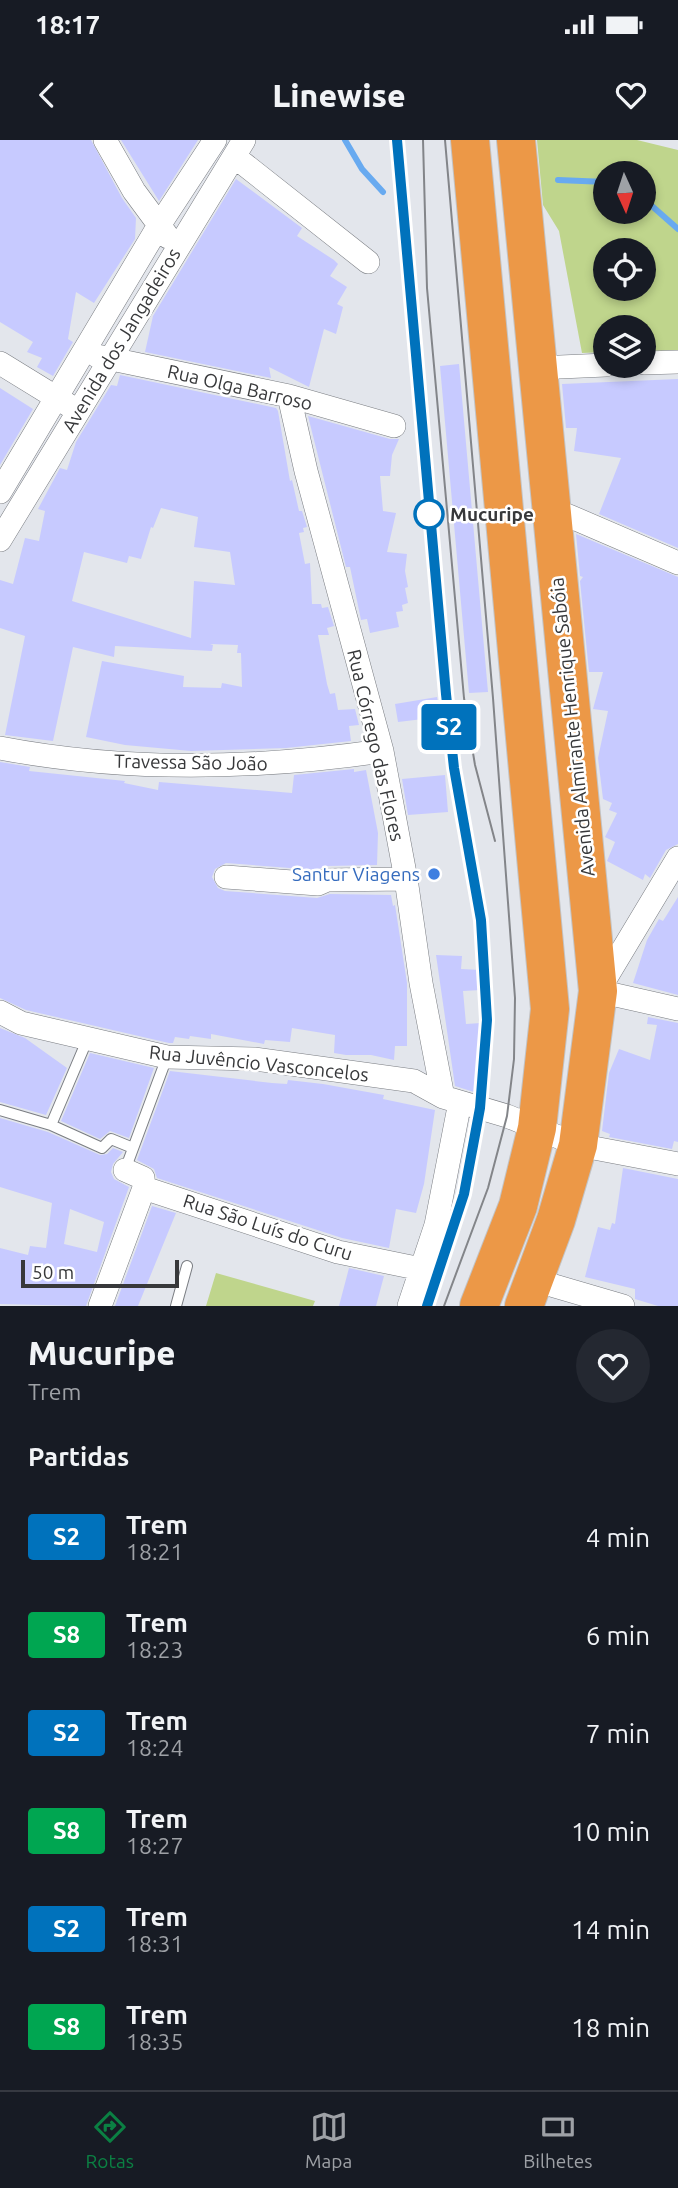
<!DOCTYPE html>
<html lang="pt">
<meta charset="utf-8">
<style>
:root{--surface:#171b24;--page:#242831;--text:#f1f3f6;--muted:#9ea1a6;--line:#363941;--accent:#0b8043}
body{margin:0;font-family:Ubuntu,sans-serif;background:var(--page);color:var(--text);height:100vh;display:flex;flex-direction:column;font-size:26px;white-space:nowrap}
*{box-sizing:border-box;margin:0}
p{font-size:23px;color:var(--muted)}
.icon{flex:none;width:38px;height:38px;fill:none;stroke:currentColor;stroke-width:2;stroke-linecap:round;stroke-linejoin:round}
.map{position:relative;height:1166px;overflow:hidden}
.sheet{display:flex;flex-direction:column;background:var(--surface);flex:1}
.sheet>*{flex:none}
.badge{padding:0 14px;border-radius:5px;font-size:24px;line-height:46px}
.needle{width:46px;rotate:177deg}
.buttons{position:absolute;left:593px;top:21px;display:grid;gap:14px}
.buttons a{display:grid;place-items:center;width:63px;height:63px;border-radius:50%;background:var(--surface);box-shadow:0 4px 10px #0003;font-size:35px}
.scale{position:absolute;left:21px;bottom:18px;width:158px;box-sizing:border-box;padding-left:7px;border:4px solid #37383a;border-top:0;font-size:19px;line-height:24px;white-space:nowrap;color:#37383a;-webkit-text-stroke:5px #fff;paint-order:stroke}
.map>.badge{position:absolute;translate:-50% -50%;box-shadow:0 0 0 4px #fff}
h2{padding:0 28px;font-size:26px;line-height:63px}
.round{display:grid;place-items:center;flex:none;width:74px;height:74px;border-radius:37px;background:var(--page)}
.head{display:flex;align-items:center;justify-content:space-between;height:119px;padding:0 28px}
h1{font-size:33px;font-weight:800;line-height:52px}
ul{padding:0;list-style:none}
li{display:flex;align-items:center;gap:21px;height:98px;padding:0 28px}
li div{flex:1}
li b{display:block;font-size:26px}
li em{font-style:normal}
li .badge{min-width:77px;font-weight:700;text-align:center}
.status{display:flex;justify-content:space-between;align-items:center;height:49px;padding:0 35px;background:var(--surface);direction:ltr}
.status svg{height:19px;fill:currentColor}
header{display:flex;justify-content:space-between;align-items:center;height:91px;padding:0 28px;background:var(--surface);font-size:32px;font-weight:800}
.menu{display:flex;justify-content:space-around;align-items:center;height:98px;border-top:2px solid var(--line);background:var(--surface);font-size:19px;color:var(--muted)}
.menu a{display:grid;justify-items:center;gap:4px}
.menu .current{color:var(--accent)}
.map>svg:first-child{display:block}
.green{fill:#bfd58c;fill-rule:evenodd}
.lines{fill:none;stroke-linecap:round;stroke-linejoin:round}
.stream{stroke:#68aaf0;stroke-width:6}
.building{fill:#c7caff;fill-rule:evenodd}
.lane-casing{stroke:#7a7d82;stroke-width:12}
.street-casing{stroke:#7a7d82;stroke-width:24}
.highway-casing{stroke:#c3c3c4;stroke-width:40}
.lane{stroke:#fff;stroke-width:10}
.street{stroke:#fff;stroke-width:23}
.highway{stroke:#ec9847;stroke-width:38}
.tram{stroke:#838589;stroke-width:2}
.rail{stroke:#838589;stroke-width:5}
.line-casing{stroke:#fff;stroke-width:16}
.line{stroke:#0072bc;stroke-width:10}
.stop-dot{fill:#fff;stroke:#0072bc;stroke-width:3.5}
.shop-dot{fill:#3f7fe0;stroke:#fff;stroke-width:2.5}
.labels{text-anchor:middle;stroke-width:5;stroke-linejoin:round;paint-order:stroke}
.street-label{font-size:19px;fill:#37383a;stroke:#fff}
.stop-label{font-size:19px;font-weight:bold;fill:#37383a;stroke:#fff;text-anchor:start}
.shop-label{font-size:19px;fill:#366cbe;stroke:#fff;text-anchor:end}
</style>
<div class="status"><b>18:17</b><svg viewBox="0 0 49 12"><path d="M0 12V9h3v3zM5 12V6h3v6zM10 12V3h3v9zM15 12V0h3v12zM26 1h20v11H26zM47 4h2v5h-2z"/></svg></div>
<header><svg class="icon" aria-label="back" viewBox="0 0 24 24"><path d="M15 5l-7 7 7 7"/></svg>Linewise<svg class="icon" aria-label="heart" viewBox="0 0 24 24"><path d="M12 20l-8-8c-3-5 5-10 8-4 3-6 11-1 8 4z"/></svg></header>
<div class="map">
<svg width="678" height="1166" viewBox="0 0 678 1166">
<rect width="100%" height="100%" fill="#e3e6ec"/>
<path class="green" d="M537 0H637L678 10V210L644 211V187H606L605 212 582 213 559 91 543 65ZM606 33H644V72H606ZM606 110H644V149H606Z
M216 1133 315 1161 313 1166H206Z"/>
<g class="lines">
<path class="stream" d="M345 0 362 29 383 52
M558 40 606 42
M644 59 678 89"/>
</g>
<path class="building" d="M0 0H91L122 58 136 78 135 99 94 163 76 152 68 199 73 202 53 236 37 227 42 218 27 212 33 202 0 182Z
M121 0H198L159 61Z
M236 39 302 88 297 96 334 120 338 124 330 136 347 147 337 164 343 167 336 194 324 189 309 247 269 227 271 238 145 212 153 176Z
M459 224 488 552 469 553 440 226Z
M120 235 276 268 278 271 290 341 292 340 299 371H302L307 387 303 388 304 392 299 393 305 424 310 423 312 464H321L322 468 328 467 334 486 327 488 329 495H318L327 544 330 554 335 553 338 570 355 569 359 585 349 586 351 601 286 608 191 611 125 605 86 597 102 521 184 536 183 547 221 548 222 543 242 547 241 513H237L238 505 210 504 213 505 212 511 115 506 114 517 73 507 53 601 5 595 25 496 0 488V440L13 444 25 398 39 401 45 371 38 369 60 328 67 330 76 302 111 245 117 246ZM161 368 198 377 194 407 230 412 235 445 194 441 191 498 72 461 84 412 127 423 129 416 141 419 151 387 153 388Z
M678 239V408L599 374 621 318 574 311 577 288H566L562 244Z
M0 248 33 269 0 325Z
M308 276 390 299H399L392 315 390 336H380L383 371 396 373 387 412 407 414 405 431 408 447 405 448 408 463 402 465 403 471 396 472 399 487 370 493 367 479 361 480 350 427H346Z
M576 394 678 437V704L666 710 650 738 645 734 643 740 607 721 615 702 605 697 617 673 609 670 612 663 603 659 598 618 608 571 593 569 603 532H589L580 441 583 437 580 436Z
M437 557 440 577 398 582 395 564Z
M0 622 30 627 29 631 125 641 124 643 158 650 159 642 292 653 294 635 354 629V632L366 630 378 693 377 725 327 726 316 730 226 723 215 729 212 737 218 748 225 751 317 758 330 754 391 755 393 766 395 765 407 843V906H395L394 920 371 915H346L334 913 335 895 292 888 290 902 265 900 264 904 211 894V899L190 896 189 899 175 897 173 903H169L26 870 0 858Z
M445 635 448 672 408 675 402 639Z
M678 757V855L633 843 647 800 659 779 663 781Z
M436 815 462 816 461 829 481 830V850L463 851 466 884 481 883 482 899 474 952 455 946Z
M648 877 678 883V1002L674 1001 672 1009 609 997 610 994 602 991 609 933 619 909 650 920 657 885 647 884Z
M0 888 25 898 67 928 46 975 0 962Z
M90 913 154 928 129 998 110 991 100 999 61 981Z
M170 931 272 943 287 944 288 940 323 944 384 955 383 959 435 970 424 1044 416 1073 396 1069 389 1108 342 1098 157 1038 154 1029 137 1020Z
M0 978 48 992 100 1015 107 1014 113 1008 123 1012 113 1024 111 1032 114 1039 129 1047 86 1166 0 1164V1108L28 1115 30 1106 46 1108 52 1063 0 1047ZM70 1069 104 1082 97 1112 64 1104Z
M623 1028 678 1039V1166H658L635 1159V1149L585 1137 598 1087 610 1090 612 1083 615 1084Z
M152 1066 176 1073 138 1166H115Z
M349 1128 384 1136 376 1166H339Z"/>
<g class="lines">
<g class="lane-casing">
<path id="lane" d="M0 970 51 985 102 1008 111 999 133 1008
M51 985 88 898
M125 1030 167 917
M176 1166 187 1126"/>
</g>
<g class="street-casing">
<path id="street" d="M105 0 134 51 168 97
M235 17 368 122
M97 216 289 256 394 286
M0 223 70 266
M644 223 678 222
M537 228 606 225
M289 256 306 331 382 611 406 739 421 843 443 957
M0 352 158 87 215 0
M551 377 569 376 678 423
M0 400 244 0
M0 608C125 632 257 629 382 611
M678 718 598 851 678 869
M226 737 318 744 327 740 406 739
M0 872 21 883 167 917 254 919 414 941 443 957 507 976 578 1005 678 1024
M125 1030 143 1038 144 1048 338 1112 421 1129
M534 1140 623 1166
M100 1166 144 1048
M409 1166 436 1085 460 962"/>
</g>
<g class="highway-casing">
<path id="highway" d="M470 0 550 869 537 988 518 1066 479 1166
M516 0 598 851 578 1005 556 1080 524 1166"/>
</g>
<use href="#lane" class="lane"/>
<use href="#street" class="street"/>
<use href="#highway" class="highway"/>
<path class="tram" d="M423 0 427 148 464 558 475 625 495 701
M444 1166 488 1048 507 976 514 919 515 858 493 558 445 0"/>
<path class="rail" d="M397 0 446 553 454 628 481 780 487 880 480 968 464 1054 427 1166"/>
</g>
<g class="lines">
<g class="line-casing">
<path id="line" d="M397 0 446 554 454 628 481 780 487 880 480 968 464 1054 427 1166"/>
</g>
<use href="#line" class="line"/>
</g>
<circle class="stop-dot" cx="429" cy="374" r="14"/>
<circle class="shop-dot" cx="434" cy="734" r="7"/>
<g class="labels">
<g class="street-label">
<text transform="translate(121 200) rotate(-59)" y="7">Avenida dos Jangadeiros</text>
<text transform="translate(240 247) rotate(13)" y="7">Rua Olga Barroso</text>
<text transform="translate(572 587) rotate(-96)" y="7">Avenida Almirante Henrique Sabóia</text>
<text transform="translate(376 605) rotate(77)" y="7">Rua Córrego das Flores</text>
<text transform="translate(191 622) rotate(1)" y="7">Travessa São João</text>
<text transform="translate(259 923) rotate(6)" y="7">Rua Juvêncio Vasconcelos</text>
<text transform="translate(268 1087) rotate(18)" y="7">Rua São Luís do Curu</text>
</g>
<g class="stop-label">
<text x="450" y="381">Mucuripe</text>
</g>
<g class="shop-label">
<text x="420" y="741">Santur Viagens</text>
</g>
</g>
</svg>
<div class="buttons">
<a><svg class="needle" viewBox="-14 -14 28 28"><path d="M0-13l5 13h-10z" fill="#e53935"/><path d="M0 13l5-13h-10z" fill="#9ea1a6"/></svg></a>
<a><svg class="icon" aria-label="locate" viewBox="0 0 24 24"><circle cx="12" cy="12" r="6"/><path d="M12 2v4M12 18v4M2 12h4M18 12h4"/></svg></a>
<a><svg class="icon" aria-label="layers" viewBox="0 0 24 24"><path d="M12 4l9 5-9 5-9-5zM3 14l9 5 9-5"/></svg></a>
</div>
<div class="scale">50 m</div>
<b class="badge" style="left:449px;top:587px;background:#0072bc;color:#fff">S2</b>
</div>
<section class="sheet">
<div class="head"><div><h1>Mucuripe</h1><p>Trem</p></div><a class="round"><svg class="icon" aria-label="heart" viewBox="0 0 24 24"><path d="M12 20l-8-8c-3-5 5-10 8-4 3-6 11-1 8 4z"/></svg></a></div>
<h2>Partidas</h2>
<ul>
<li><span class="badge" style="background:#0072bc;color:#fff">S2</span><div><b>Trem</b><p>18:21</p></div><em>4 min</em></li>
<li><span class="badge" style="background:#00a651;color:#fff">S8</span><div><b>Trem</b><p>18:23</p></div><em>6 min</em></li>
<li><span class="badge" style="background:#0072bc;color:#fff">S2</span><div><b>Trem</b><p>18:24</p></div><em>7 min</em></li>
<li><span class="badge" style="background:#00a651;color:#fff">S8</span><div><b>Trem</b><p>18:27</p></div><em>10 min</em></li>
<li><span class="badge" style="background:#0072bc;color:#fff">S2</span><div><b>Trem</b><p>18:31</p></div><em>14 min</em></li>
<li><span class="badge" style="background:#00a651;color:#fff">S8</span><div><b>Trem</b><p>18:35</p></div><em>18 min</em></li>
</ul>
</section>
<nav class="menu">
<a class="current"><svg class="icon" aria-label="directions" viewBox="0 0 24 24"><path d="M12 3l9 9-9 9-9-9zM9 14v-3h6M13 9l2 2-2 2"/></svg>Rotas</a>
<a><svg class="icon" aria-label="map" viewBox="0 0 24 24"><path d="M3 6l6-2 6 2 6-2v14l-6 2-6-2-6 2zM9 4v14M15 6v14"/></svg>Mapa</a>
<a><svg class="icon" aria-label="tickets" viewBox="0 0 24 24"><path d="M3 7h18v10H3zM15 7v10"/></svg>Bilhetes</a>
</nav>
